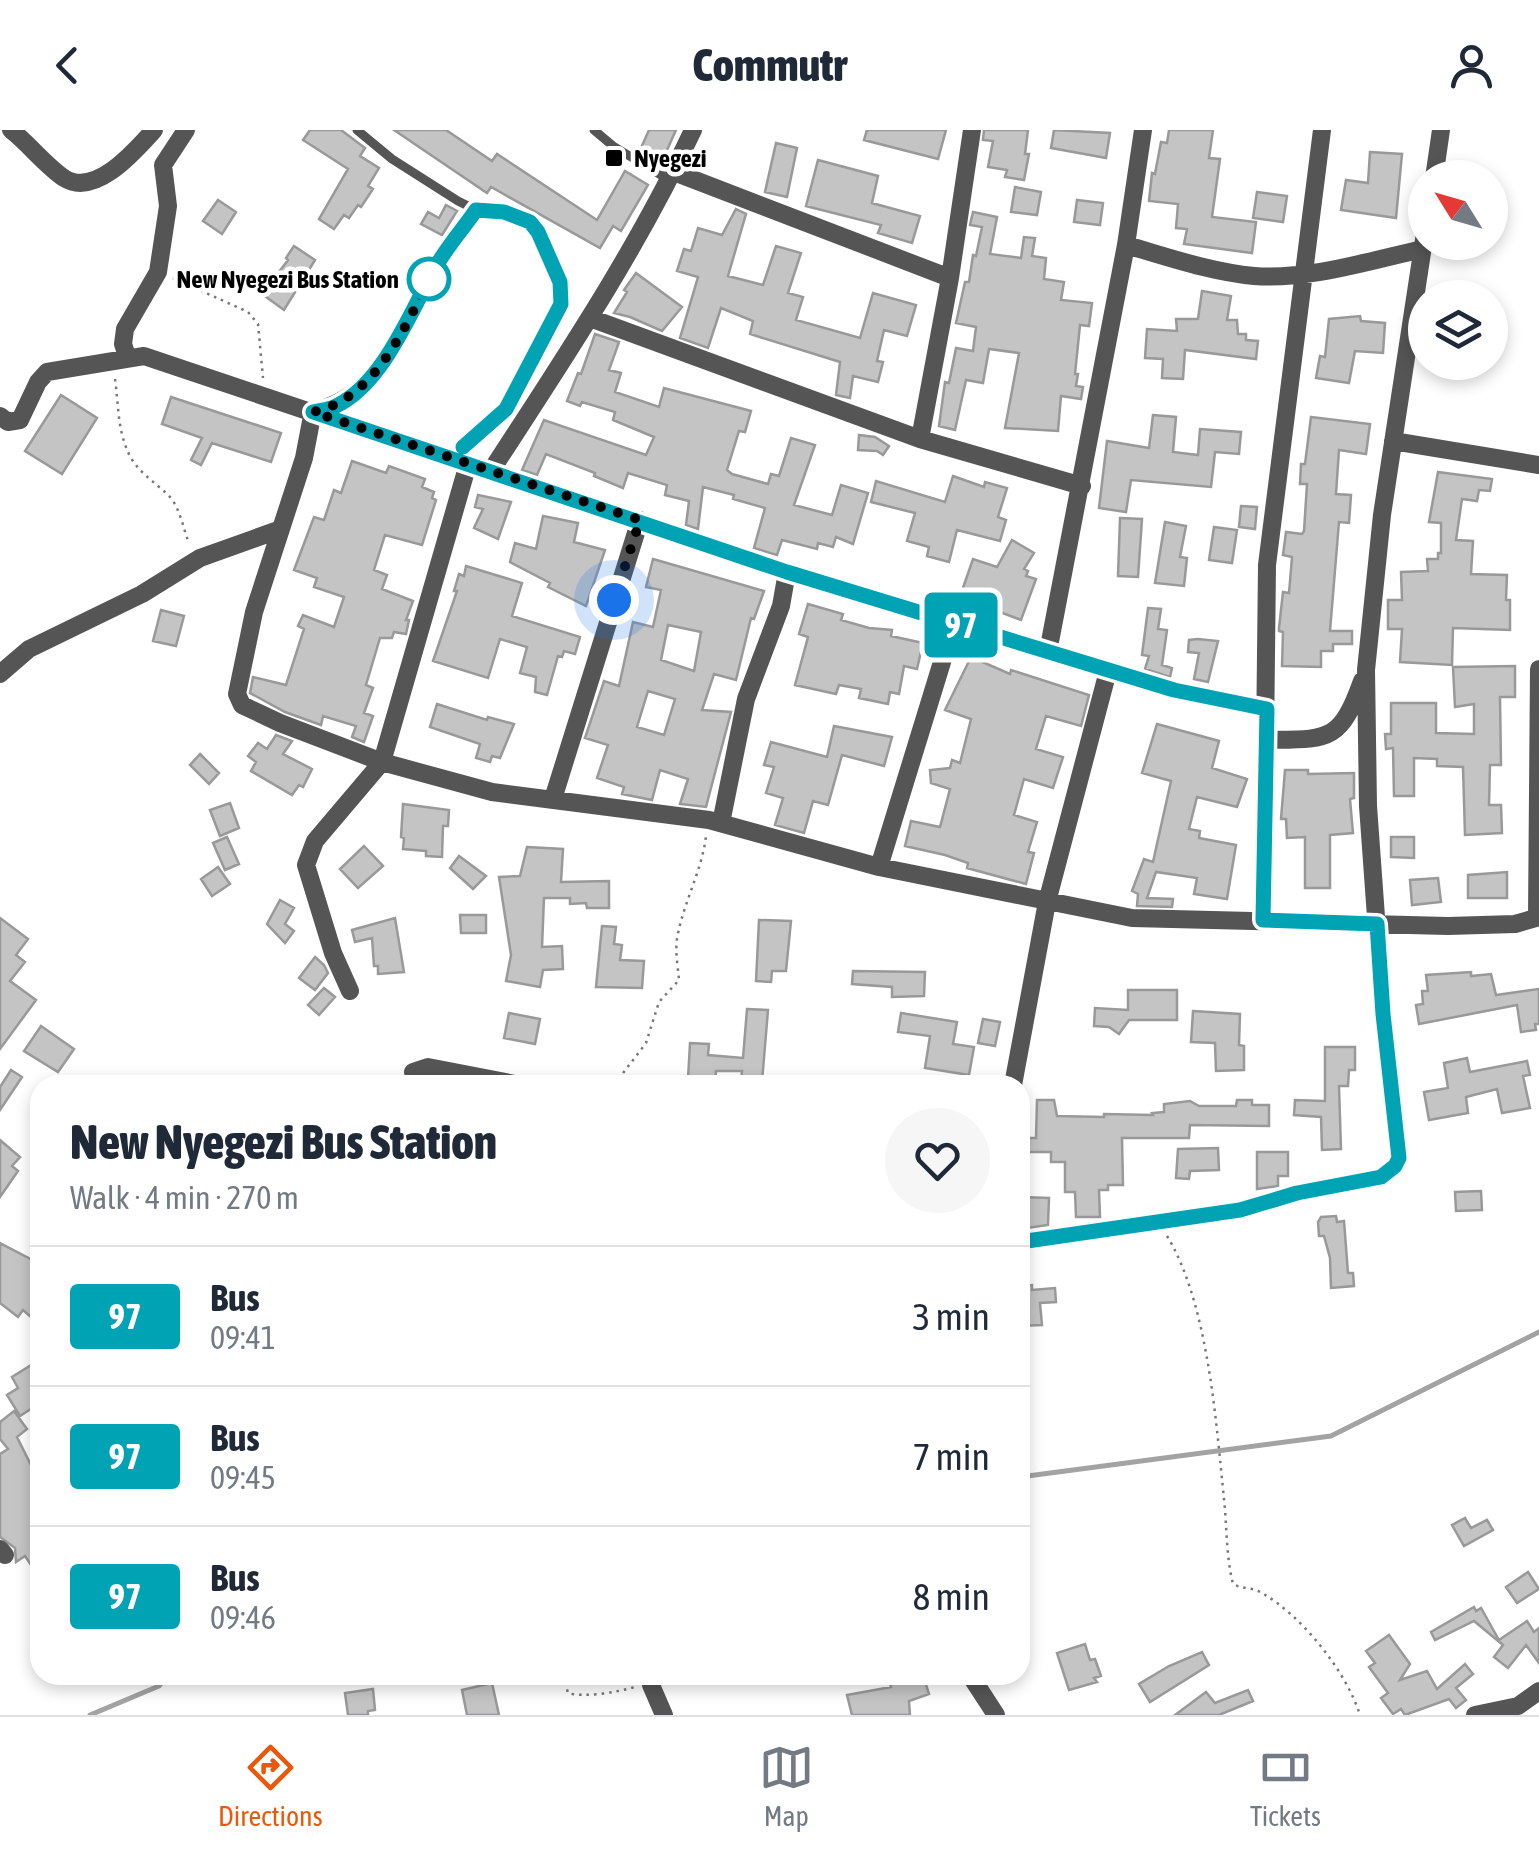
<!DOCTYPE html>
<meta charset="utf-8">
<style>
:root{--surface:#fff;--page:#f6f6f7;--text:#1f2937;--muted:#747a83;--line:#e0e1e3;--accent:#ea580c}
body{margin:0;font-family:"Asap Condensed",sans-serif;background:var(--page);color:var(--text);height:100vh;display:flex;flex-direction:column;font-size:38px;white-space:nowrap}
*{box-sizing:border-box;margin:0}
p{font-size:32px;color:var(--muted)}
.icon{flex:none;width:55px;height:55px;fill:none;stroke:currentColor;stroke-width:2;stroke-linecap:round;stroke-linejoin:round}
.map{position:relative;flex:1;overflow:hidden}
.sheet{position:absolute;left:30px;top:945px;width:1000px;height:610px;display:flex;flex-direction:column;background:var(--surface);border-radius:30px;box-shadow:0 5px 15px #0003}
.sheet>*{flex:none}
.badge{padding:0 20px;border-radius:8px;font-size:35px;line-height:65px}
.needle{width:65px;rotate:307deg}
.fabs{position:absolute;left:1408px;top:30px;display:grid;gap:20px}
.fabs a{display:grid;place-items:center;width:100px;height:100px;border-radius:50%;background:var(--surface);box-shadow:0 5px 15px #0003;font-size:50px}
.you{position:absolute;width:50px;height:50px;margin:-25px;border:8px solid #fff;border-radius:50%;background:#1a73e8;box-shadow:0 0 0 15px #1a73e833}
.map>.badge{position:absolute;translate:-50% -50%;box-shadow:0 0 0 5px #fff}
.round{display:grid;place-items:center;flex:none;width:105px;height:105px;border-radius:52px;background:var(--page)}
.summary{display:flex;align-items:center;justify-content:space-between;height:170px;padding:0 40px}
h1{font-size:48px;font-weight:800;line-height:75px}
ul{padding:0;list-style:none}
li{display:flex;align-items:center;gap:30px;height:140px;padding:0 40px;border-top:2px solid var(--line)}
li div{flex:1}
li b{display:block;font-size:38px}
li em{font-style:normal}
li .badge{min-width:110px;font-weight:700;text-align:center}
header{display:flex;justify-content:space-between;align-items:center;height:130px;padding:0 40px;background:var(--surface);font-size:45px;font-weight:800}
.tabs{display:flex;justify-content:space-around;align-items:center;height:140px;border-top:2px solid var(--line);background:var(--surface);font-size:28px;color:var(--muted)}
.tabs a{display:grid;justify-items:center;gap:5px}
.tabs .on{color:var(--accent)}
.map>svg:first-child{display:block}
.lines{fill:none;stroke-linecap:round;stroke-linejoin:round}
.stream{stroke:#a3a3a3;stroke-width:5}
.building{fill:#c4c4c4;stroke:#999;stroke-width:2.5;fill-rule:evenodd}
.path{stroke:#777;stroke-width:2.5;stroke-dasharray:2.5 5;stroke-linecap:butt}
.service{stroke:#555;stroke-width:9}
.minor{stroke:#555;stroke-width:18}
.line-casing{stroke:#fff;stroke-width:22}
.line{stroke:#00a3b4;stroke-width:15}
.walk{stroke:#000;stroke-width:10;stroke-dasharray:0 18}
.poi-dot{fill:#000;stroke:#fff;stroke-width:4}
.stop-dot{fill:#fff;stroke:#00a3b4;stroke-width:5}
.labels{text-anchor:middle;stroke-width:9;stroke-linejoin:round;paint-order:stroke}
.poi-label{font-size:25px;font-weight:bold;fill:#000;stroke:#fff;text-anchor:start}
.stop-label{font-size:25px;font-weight:bold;fill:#000;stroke:#fff;text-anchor:end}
</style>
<header><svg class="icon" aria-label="back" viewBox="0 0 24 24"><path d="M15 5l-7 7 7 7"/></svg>Commutr<svg class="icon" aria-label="person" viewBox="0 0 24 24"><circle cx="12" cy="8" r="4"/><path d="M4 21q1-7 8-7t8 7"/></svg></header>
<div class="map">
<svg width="1539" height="1585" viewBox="0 0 1539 1585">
<rect width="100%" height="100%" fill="#fff"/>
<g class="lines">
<path class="stream" d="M1020 1347 1331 1306 1539 1202
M90 1585 159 1556 167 1545"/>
</g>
<path class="building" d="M310 0H341L365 18 360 26 379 38 368 56 373 59 361 77 358 75 349 88 344 85 334 99 319 89 348 39 303 10Z
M394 0H446L492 31 497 24 597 90 625 41 648 55 621 101 613 96 600 118 491 57 487 63Z
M649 0H676L663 29 641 18Z
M867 0H946L938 29 864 10Z
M984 0H1028L1025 24H1029L1024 50 1005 47 1007 40 988 37 993 11 983 10Z
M1054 0 1110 3 1106 28 1051 18Z
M1169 0H1213L1209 28 1220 29 1212 87 1256 92 1252 123 1184 114 1187 99 1176 98 1178 74 1149 71 1152 43 1155 44 1161 12 1167 13Z
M776 13 797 18 787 67 765 62Z
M1370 22 1402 24 1396 88 1341 80 1346 50 1368 53Z
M818 30 878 46 872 73 920 86 912 113 878 103 881 95 806 76Z
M1015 57 1041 62 1037 85 1011 82Z
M1257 62 1287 66 1283 92 1253 88Z
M218 70 236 82 222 104 203 91Z
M1077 70 1103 73 1100 95 1074 92Z
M446 75 457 81 442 105 421 94 428 82 439 88Z
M736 79 746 84 728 146 763 155 776 116 801 123 788 163 803 167 796 190 860 208 873 163 916 175 907 206 884 200 877 231 883 232 878 252 853 246 850 268 836 265 840 232 750 204 753 191 721 178 708 218 680 208 698 147 677 141 684 119 691 121 698 98 722 105Z
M973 82 997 87 990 124 1021 128 1024 107 1035 108 1032 126 1046 128 1044 149 1064 152 1061 170 1092 173 1089 196 1080 195 1075 244H1078L1076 256 1083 257 1081 269 1061 266 1058 301 1005 298 1019 223 989 219 983 253 966 250 955 300 939 296 945 252 949 253 956 218 973 221 976 197 956 193 965 152H969L973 125 976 126 982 97 970 95Z
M294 116 315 130 284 180 262 164 288 130 286 128Z
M636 143 682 177 662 201 630 187 614 183 627 162 624 160Z
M1202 161 1231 166 1227 190H1237L1238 204H1246V210L1258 211 1256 229 1185 220 1183 249 1162 248 1163 229 1145 228 1147 199 1177 201 1176 189H1198Z
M1360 186 1361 191 1385 193 1383 223 1355 221 1349 253 1316 248 1320 226 1325 227 1329 189Z
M595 204 619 212 609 240 621 243 615 262 659 277 664 258 751 281 745 302 739 301 727 340 732 344 768 354 771 344 779 346 791 308 815 315 794 375 832 385 841 355 868 363 853 414 836 407 833 417 818 413 817 419 782 410 777 425 754 418 765 378 733 369 734 365 703 357 698 399 686 395 689 371 665 365 667 355 628 343 623 358 594 346 595 343 546 324 537 345 522 340 544 290 646 325 654 307 613 290 615 282 582 272 580 276 567 271 578 243 581 244Z
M61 265 97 288 62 344 25 321Z
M171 267 281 303 271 332 212 313 201 335 191 330 202 308 162 294Z
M1153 285 1176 287 1173 322 1198 325 1200 299 1241 302 1239 324 1215 322 1211 357 1131 350 1126 382 1099 378 1107 311 1149 318Z
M1311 287 1370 294 1366 324 1339 320 1336 364 1351 365 1349 393 1339 392 1330 501H1352V514H1333V521H1321V537L1282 536 1283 502 1279 501V498L1283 462 1289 463 1292 427 1283 425 1286 402 1302 404 1304 401 1307 354H1300L1301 334H1305Z
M859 305 875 307 889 316 883 325 877 321 858 320Z
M352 331 386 343 389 336 425 349 422 357 434 362 432 368 436 370 422 415 385 405 374 440 387 445 382 459 413 471 406 490H409L406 504 394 502 392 508H380L366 555 373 558 364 583 373 586 364 612 352 607 356 596 323 586 321 595 285 582 250 563 253 547 286 555 304 499 298 496 303 485 334 497 344 467 314 457 317 448 294 440 314 387 324 390 334 360 341 363Z
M1438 342 1492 349 1490 361 1479 360 1477 371 1462 369 1456 410 1473 411 1471 444 1507 445 1506 470H1510V500L1453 498 1452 535 1400 532 1402 499H1388V470H1402L1401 442 1428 441 1427 429H1438V423H1441V393L1429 392Z
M953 346 984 357 985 352 1007 358 998 387 1006 390 1000 411 957 400 949 432 927 426 929 417 907 411 915 383 871 372 876 351 945 372Z
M478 365 511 372 498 409 474 398 483 379 475 377Z
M1241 376 1257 377 1255 399 1239 397Z
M543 386 578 393 574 412 605 420 586 476 548 457 550 453 510 432 515 413 536 419Z
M1120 388 1142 389 1138 447 1118 446Z
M1165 392 1186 396 1180 427 1187 428 1184 456 1155 453Z
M1214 397 1237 400 1232 433 1209 430Z
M1012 410 1034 423 1024 439 1028 441 1026 446 1036 449 1021 490 976 473 974 480 957 475 973 429 997 437Z
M653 429 764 461 754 489 751 488 736 550 714 544 702 580 731 582 706 677 680 674 688 649 660 640 652 670 622 664 624 657 597 648 608 615 585 608 604 551 619 556 633 492 653 497 661 460 646 457ZM668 495 701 502 694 541 661 530ZM648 561 675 569 664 605 637 597Z
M466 436 522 453 512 486 580 507 575 524 564 521 562 527 558 526 547 565 535 562 536 547 520 543 527 517 500 509 488 548 433 531 457 461H454L459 444 464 446Z
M808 474 843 484 841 490 869 498 892 500 891 506 923 513 917 539 904 536 899 564 890 562 888 574 859 568 861 559 839 555 836 564 795 555 808 507 799 504Z
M1148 478 1161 479 1158 499 1167 500 1162 535 1172 538 1170 547 1145 539 1149 526 1142 525Z
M161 480 184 486 176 516 153 511Z
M1198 509 1218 511 1208 552 1194 549 1199 523 1188 522 1189 510Z
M971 527 1010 544 1011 540 1089 565 1081 596 1046 586 1036 619 1063 627 1053 658 1024 649 1014 685 1037 692 1028 722 1034 723 1026 754 967 738 968 733 945 725 905 716 911 691 940 697 950 659 931 653 930 640 950 638 952 630 960 633 971 589 945 580Z
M1515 536V567H1500L1501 635H1490L1489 675H1501L1502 703 1465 705 1463 637 1437 636V629L1414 628V666H1394L1393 618 1386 619 1385 604H1391V573H1436V603L1474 604V574L1455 577 1453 537Z
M437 574 487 590 488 587 514 594 500 628 492 626 490 632 476 628 480 614 430 597Z
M1157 594 1219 611 1212 638 1247 649 1237 677 1197 667 1189 699 1200 701 1199 708 1236 715 1227 769 1194 764 1197 748 1156 742 1147 768 1173 769 1172 777 1137 776 1138 764 1132 761 1144 729 1153 732 1171 651 1142 643Z
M834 596 892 607 884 636 842 625 828 675 813 671 804 703 775 695 783 668 766 663 774 637 764 635 771 612 827 627Z
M276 605 292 611 283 624 312 639 303 657 299 655 292 665 251 641 256 632 248 626 258 613 267 619Z
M200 624 219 643 209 654 190 635Z
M1285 640H1308V644L1354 643V668L1350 669 1353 703 1330 705V758H1305V707L1287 708 1286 689H1281Z
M230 673 239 698 220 706 210 680Z
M403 674 449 680 448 696H443L442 727 426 726V721L403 719 404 708 401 707Z
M227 707 239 734 225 740 213 713Z
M1391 707H1414V728L1391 727Z
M364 716 383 736 358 758 340 739Z
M527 717 563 719 561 752 609 751V778H587L586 773 570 774V768H544L542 817 562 816 563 839 543 840 540 857 506 851 511 825 499 747 520 746Z
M459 726 486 746 473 759 450 738Z
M218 737 230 754 212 766 201 749Z
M1507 742V768H1468V745Z
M1438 748 1441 772 1412 775 1410 750Z
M280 770 294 778 285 794 294 801 285 813 267 794Z
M460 785H486V803H461Z
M0 788 28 809 16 825 25 832 10 851 36 870 0 919Z
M395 788 404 842 378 844V836H374L372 808 355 812 352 800Z
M759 790 791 791 786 841H772L771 852 756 851Z
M602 796 616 797 614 814 622 815 620 830 644 831 642 858 596 857Z
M315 827 324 835 328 843 315 860 299 848Z
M853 841 925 842 924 866 892 867V857L852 854Z
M1471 842V846L1491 844 1496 865 1539 859V894H1535L1536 900 1521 902 1517 875 1419 894 1416 875 1423 874 1422 861H1428L1426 845Z
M324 858 335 867 319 885 308 875Z
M1128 860H1177V890H1129L1119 904 1109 897 1094 896 1095 878 1128 880Z
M747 879 768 880 762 952 741 950 742 941H716L715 955H703V950L688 949 690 913 709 914 708 925 743 928Z
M1193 881 1240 884 1239 915 1244 916V940L1216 941 1215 913 1191 912Z
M509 883 540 889 535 914 504 908Z
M901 883 957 892 953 914 974 917 969 945 925 938 930 906 898 902Z
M983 889 1000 892 995 916 978 913Z
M41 896 74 919 58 942 24 921Z
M1325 917H1355V940H1349L1348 956H1339L1341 1019 1322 1020 1321 987 1294 985 1295 970 1325 971Z
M1467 928 1470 942 1527 931 1530 945 1523 946 1530 978 1502 983 1497 959 1466 967 1468 983 1429 990 1424 962 1448 958 1444 933Z
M11 940 22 947 0 980V957Z
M1037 970H1054L1057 986 1104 987V984L1153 985 1152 983 1164 982V974L1190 971 1199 976H1236L1237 970H1252V975H1269V996L1190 995 1189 1008H1122L1123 1055H1108V1060H1099L1100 1087H1076L1075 1062H1065V1032H1051V1022H1021L1022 1008H1036Z
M0 1010 20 1027 12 1036 18 1041 0 1067Z
M1218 1018 1219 1040 1190 1041 1189 1049 1176 1048 1178 1019Z
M1257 1022H1288V1046H1278V1056L1257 1059Z
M1481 1061 1482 1080 1456 1081 1455 1062Z
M1021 1067 1049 1068 1048 1095 1020 1099Z
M1336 1086 1337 1092 1344 1091 1348 1143H1353L1354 1156 1331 1158 1330 1128 1324 1106H1319L1318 1092 1321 1087Z
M0 1113 40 1134V1156L34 1164 40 1168V1195L23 1180 18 1187 0 1173Z
M1032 1155V1160L1055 1158 1056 1172 1040 1173 1042 1195 1020 1196V1156Z
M36 1232 40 1240V1255L34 1259 40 1273 20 1286 7 1265 18 1258 12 1247Z
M14 1281 27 1299 17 1307 40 1353V1429L31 1435 25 1426 16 1432 15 1418 0 1407V1324L8 1319 0 1309V1292Z
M1465 1388 1471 1398 1487 1390 1493 1400 1464 1416 1452 1395Z
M1528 1442 1539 1459 1517 1473 1506 1457Z
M1474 1477 1476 1481 1481 1478 1499 1510 1527 1491 1534 1502 1539 1498V1533L1526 1515 1508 1538 1494 1527 1503 1515 1474 1491 1435 1510 1431 1502Z
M1389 1505 1410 1534 1400 1550 1427 1541 1437 1559 1465 1534 1473 1544 1456 1558 1466 1570 1456 1578 1449 1569 1405 1585 1401 1579 1393 1584 1381 1568 1388 1563 1369 1537 1375 1533 1366 1521Z
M1085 1514 1090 1530 1095 1529 1101 1546 1094 1548 1097 1552 1069 1560 1057 1523Z
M1202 1522 1209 1535 1150 1572 1139 1554 1169 1536Z
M887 1545H923L929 1564 909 1571 910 1585H852L847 1565 891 1557Z
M492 1553 499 1585H467L462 1560Z
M373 1559 375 1580 368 1581V1585H348L345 1563Z
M1248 1560 1253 1571 1219 1585H1175L1206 1562 1215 1573Z"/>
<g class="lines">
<path class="path" d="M173 148 248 182 258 194 263 248
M115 249C119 277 117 302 131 328 141 345 158 354 171 368 181 382 183 398 189 413
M614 955 646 913 659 872 679 850C678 837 675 822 677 809 683 773 702 741 706 706
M1167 1106C1208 1173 1216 1291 1224 1369 1227 1398 1226 1426 1233 1454 1242 1459 1252 1457 1262 1463 1302 1486 1346 1541 1360 1585
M563 1545 568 1563C584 1568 618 1562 635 1557"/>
<path class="service" d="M357 0 392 29 458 71 476 80 504 82 530 92 538 102 560 152 561 174 506 279 463 317 445 326
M594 0 613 16 669 50"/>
<path class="minor" d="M11 0C29 14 45 35 64 48 95 68 135 21 154 0
M674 42 950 148
M1434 48 1441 0
M476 80C463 99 446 118 435 138 406 191 380 268 313 281L304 328 254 482 237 564 242 575 280 593 382 632 492 662 709 690 879 737 1132 788 1448 796 1515 794 1539 787
M1126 115C1168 127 1211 142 1254 146 1310 150 1368 131 1423 119
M590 188 920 309 1082 356
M127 226 123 214 125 199 158 142 168 76 163 35 186 0
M0 286 8 292 20 290 38 252 47 242 144 226 787 442 1174 561 1267 579
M920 309 950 148 972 0
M1393 311 1539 335
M491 341C563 230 637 120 693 0
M1048 522 1126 115 1143 0
M0 544 29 519 142 464 200 428 281 399
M1266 610C1328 609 1340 613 1362 551
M553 669 640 390
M721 693 746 569 781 476 787 442
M879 737 954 493
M1537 787 1539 539
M1263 790 1267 435 1322 0
M350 861 333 823 306 735 315 711 382 632 468 334
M413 942 428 937 520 955
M1013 955 1047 772 1108 541
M1020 1112 1240 1080 1297 1063 1381 1047 1395 1036 1399 1028 1383 884 1368 676 1366 540 1382 385 1425 103
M0 1419 5 1425
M970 1545 996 1585
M651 1555 664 1585
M1475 1585 1518 1576 1539 1561"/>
</g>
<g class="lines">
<g class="line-casing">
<path id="line" d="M463 317 506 279 561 174 560 152 538 102 530 92 504 82 476 80C463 99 446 118 435 138 411 181 383 254 336 276 329 280 320 280 313 282L787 442 1174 560 1267 579 1263 790 1377 794 1383 884 1399 1028 1395 1036 1381 1047 1297 1063 1240 1080 1020 1112"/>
</g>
<use href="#line" class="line"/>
<path class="walk" d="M429 149C404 200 374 269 313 282L640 390 614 470"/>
</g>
<rect class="poi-dot" x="604" y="18" width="20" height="20" rx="5"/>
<circle class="stop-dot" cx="429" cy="149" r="20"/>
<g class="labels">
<g class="poi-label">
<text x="634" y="37">Nyegezi</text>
</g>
<g class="stop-label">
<text x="399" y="158">New Nyegezi Bus Station</text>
</g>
</g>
</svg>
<div class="fabs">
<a><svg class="needle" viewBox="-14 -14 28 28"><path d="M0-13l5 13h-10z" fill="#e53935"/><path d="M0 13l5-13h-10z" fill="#747a83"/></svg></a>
<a><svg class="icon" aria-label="layers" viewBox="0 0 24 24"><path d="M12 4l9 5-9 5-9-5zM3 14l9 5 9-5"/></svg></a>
</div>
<div class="you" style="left:614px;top:470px"></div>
<b class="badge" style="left:961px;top:495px;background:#00a3b4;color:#fff">97</b>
<section class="sheet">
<div class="summary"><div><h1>New Nyegezi Bus Station</h1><p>Walk · 4 min · 270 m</p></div><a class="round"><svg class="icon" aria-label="heart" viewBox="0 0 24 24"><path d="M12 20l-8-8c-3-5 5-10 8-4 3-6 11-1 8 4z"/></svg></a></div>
<ul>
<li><span class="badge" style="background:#00a3b4;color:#fff">97</span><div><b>Bus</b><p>09:41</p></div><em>3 min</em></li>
<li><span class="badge" style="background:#00a3b4;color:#fff">97</span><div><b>Bus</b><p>09:45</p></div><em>7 min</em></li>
<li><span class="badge" style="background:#00a3b4;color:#fff">97</span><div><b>Bus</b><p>09:46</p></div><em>8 min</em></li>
</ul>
</section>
</div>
<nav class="tabs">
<a class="on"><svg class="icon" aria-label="directions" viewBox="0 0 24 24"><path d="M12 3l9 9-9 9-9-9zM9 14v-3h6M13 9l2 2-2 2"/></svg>Directions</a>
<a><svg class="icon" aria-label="map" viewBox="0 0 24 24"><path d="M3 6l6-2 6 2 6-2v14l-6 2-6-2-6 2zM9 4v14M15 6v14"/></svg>Map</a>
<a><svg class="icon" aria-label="tickets" viewBox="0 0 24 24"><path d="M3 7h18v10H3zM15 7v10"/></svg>Tickets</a>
</nav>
